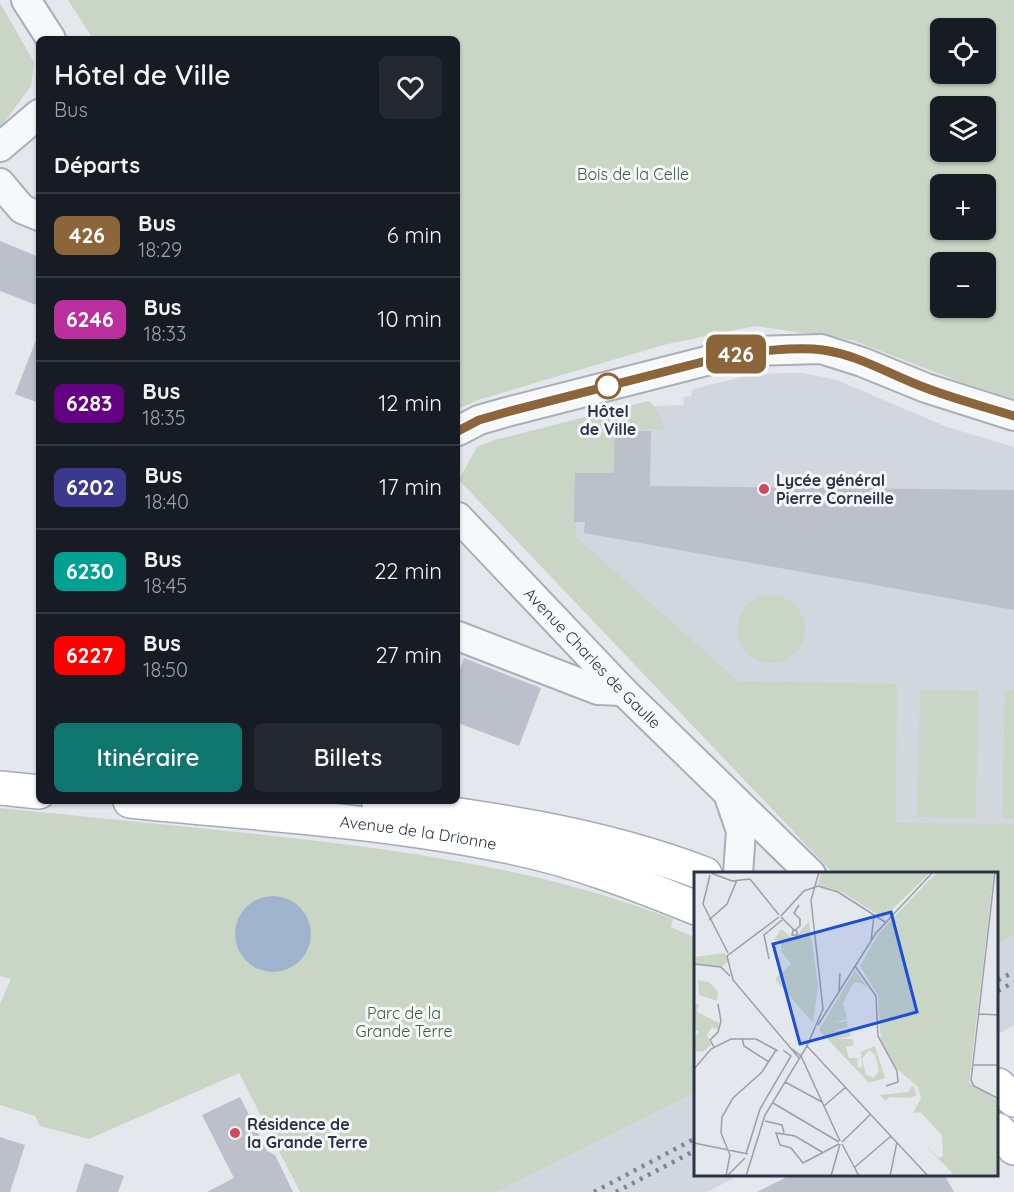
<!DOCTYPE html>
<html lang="fr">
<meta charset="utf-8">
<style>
:root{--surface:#171b24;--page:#242831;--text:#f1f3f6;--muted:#9ea1a6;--line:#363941;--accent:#0f766e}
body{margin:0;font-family:Quicksand,sans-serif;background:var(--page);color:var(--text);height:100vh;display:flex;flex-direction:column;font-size:22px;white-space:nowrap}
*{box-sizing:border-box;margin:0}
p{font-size:20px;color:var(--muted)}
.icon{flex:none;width:33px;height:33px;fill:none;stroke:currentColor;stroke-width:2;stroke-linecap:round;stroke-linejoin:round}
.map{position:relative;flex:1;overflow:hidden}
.details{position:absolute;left:36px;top:36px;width:424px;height:768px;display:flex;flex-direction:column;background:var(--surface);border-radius:9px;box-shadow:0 2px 4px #0004}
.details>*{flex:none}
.badge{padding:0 12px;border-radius:9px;font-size:21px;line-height:39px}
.controls{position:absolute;left:930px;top:18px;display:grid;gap:12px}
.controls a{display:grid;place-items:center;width:66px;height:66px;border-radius:9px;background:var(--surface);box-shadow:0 2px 4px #0004;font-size:30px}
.map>.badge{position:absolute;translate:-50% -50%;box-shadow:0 0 0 3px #fff}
h2{padding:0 18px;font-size:22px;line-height:54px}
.round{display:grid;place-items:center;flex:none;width:63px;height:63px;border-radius:9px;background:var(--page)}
.head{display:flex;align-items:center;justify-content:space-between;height:102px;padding:0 18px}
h1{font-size:28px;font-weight:600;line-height:45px}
.cta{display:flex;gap:12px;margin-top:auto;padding:12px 18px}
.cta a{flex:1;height:69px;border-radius:9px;background:var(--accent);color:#fff;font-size:24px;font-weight:600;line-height:69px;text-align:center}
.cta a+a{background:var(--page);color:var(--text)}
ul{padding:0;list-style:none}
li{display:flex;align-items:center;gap:18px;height:84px;padding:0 18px;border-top:2px solid var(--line)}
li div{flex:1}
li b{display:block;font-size:22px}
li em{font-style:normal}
li .badge{min-width:66px;font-weight:700;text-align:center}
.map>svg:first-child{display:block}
.built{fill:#d2d6de}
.green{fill:#c9d6c5;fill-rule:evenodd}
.water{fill:#9fb4cc}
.building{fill:#bbc0ca}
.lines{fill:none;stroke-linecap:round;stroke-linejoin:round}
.minor-casing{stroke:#a9aeb7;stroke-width:32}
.major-casing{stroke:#a3abb8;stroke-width:36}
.minor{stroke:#f7f8fa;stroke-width:28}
.major{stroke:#fff;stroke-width:33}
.rail{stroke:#7d8696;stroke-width:4.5;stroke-dasharray:3 6;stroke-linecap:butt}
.line-casing{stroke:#fff;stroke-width:14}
.line{stroke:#8d653a;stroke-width:9}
.stop-dot{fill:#fff;stroke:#8d653a;stroke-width:3}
.poi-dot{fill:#d1495b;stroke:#f4f6f9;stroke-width:2}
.labels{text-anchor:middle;stroke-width:6;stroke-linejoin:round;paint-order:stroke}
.park-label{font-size:16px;fill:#3f6138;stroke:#f4f6f9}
.stop-label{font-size:16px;font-weight:bold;fill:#2b3445;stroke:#f4f6f9}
.poi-label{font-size:16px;font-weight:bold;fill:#2b3445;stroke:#f4f6f9;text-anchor:start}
.street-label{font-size:16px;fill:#2b3445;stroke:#f4f6f9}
.inset-road{fill:none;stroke:#9a9fa9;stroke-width:1.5}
.view{fill:#1d4ed8;fill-opacity:0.15;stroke:#1d4ed8;stroke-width:3}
.inset-edge{fill:none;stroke:#2b3445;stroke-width:3}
</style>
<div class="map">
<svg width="1014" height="1192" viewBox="0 0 1014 1192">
<rect width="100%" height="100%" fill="#e4e7ec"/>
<path class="built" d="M781 373H802L837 380 947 427 1014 447V1025L998 1034V874H834L459 480 477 447 495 440 649 401 654 406 683 405 684 397 691 396 693 389 750 375Z
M696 1092V1176H738L707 1192H496Z"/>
<path class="green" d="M68 0H1014V399L958 381 852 340 755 326 663 345 478 400 458 409V39H93ZM986 28V74H940V28ZM986 106V152H940V106ZM986 184V230H940V184ZM986 262V308H940V262Z
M0 3 34 62 31 86 0 128Z
M649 401 654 406 666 429 616 431 614 473H575L576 537 738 681 897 684 896 823 1014 824V935L998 944V874H834L459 480 477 447 495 440Z
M737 629a34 34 0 1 1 68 0a34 34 0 1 1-68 0Z
M920 690 978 691 976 818 917 817Z
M1005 690H1014V819H1002Z
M0 808C83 816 165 825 248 833 396 849 532 866 673 919L671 927 696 938V1092L496 1192H300L239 1073 89 1139 40 1126 35 1116 0 1105V1004L11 979 0 976Z"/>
<path class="water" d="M235 934a38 38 0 1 1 76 0a38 38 0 1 1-76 0Z"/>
<path class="building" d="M0 241 39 257V306L0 291Z
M38 335 39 336V403L15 394Z
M615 431H651L650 486 1014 490V610L584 533 585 522H574L575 473H614Z
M464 658 541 688 519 746 458 723V674Z
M240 1097 267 1151 275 1155 293 1192H207L234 1178 202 1115Z
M0 1137 25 1145 10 1192H0Z
M85 1163 124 1176 118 1192H76Z
M789 1176H945L954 1192H757Z"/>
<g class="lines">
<g class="minor-casing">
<g id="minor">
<path d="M26 0 51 39"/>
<path d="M0 147 39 114"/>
<path d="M0 183 22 209 39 216"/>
<path d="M458 431 479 420 507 412 722 357 753 351 821 349 862 362 926 388 1014 416"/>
<path id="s1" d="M458 517 623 691 811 874"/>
<path d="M458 636 598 690 623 691"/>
<path d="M730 799 741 831 738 874"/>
</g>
</g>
<g class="major-casing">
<g id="major">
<path d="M0 788 39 792"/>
<path id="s2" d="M130 801C258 814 389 821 515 848 577 861 637 884 696 908"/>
<path d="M379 804C489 818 601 834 705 874"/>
<path d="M998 1085 1014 1100"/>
<path d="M998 1130 1014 1148"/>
</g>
</g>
<use href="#minor" class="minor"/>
<use href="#major" class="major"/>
<path class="rail" d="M998 980 1014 972
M998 991 1014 982
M594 1192 696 1138
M616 1192 696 1150"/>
</g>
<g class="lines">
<g class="line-casing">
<path id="line" d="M458 431 479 420 507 412 722 357C750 352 796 346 823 350 859 355 893 376 926 388 955 399 985 407 1014 416"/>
</g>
<use href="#line" class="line"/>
</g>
<circle class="stop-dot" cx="608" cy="386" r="12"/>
<g class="poi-dot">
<circle cx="764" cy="489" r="6"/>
<circle cx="235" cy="1133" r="6"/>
</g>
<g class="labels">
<g class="park-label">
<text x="633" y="180">Bois de la Celle</text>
<text x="404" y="1019">Parc de la<tspan x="404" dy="18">Grande Terre</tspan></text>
</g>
<g class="stop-label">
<text x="608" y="417">Hôtel<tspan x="608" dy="18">de Ville</tspan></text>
</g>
<g class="poi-label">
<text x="776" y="486">Lycée général<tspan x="776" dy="18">Pierre Corneille</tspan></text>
<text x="247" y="1130">Résidence de<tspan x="247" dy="18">la Grande Terre</tspan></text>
</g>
<g class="street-label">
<text dy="6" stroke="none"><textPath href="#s1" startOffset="195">Avenue Charles de Gaulle</textPath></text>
<text dy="6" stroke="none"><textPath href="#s2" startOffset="290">Avenue de la Drionne</textPath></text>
</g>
</g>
<g transform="translate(694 872)">
<rect width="304" height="304" fill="#e4e7ec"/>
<path d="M127 0H237L189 46 148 20 124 13ZM243 0H300L275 210 304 229V304H261L229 271 245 286 249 284 248 263 226 240 219 241 227 226 224 215 202 196 187 171 184 123 166 94 185 61ZM115 49 124 114 119 151 81 107 97 92 87 79V69L80 68 87 57 100 67ZM31 81 34 90 27 95 0 92V85ZM161 98 174 116 165 110 159 111 149 131 153 147 139 151 153 149 154 155 141 159 155 158 157 164 143 167H159L160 173 152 175 155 186H163L164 196 168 195 167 180 181 174 191 206 175 211 125 158ZM175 178 181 183 185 199 180 206 172 203 168 187ZM4 108 15 110 24 120 23 129 5 123ZM0 132H5L3 140 25 151 24 157 18 155 13 163 17 173 9 180 0 179V166L5 160 0 157ZM219 213 223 223 216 226 196 225 191 229 186 223 214 220Z" fill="#c9d6c5" fill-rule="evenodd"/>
<path class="inset-road" d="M301 0 277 208 280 214 305 227M17 1 38 9 56 7M16 3 9 32 34 81M56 7 85 43M87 44 110 19 124 14 144 20 191 50M85 45 33 84 39 108 105 186M87 45 100 58M15 48 33 32 43 8M99 58 103 59V63H98ZM101 58 106 54V47L100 41 105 33M177 69 180 43M75 87 70 63 88 48M0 92 27 95 36 104M161 94 182 124 184 164 203 199 204 210 192 214M145 120 146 101M285 142 305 143M124 153 182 61 239 0M48 166 50 174 75 190M112 173 234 304M20 175 16 168 24 160 27 149 24 132M98 177 107 184 146 269M279 193H305M0 197 17 177 37 167H62L84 179M91 210 128 230M79 231 145 270M130 234 152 215M71 249 88 253 90 261M148 270 177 242M0 271 54 282M148 272 165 304M128 280 101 264 82 261 86 273 97 276 109 291 145 272M52 282 66 237 97 184 89 178M161 295 197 264M32 304 36 283 27 261 28 245 39 226 68 200 82 178M33 304 51 286M52 304 71 243 113 174 129 137 117 28 125 0M137 304 146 272M196 304 203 270"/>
<path class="view" d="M197 40 223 140 106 172 79 72Z"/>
<rect width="304" height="304" class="inset-edge"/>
</g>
</svg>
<div class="controls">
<a><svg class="icon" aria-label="locate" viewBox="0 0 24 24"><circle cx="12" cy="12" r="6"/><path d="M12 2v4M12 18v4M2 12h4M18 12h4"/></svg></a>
<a><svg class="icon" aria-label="layers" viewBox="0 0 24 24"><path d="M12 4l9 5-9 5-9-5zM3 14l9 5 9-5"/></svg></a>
<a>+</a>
<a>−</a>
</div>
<b class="badge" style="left:736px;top:354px;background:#8d653a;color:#fff">426</b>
<section class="details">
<div class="head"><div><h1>Hôtel de Ville</h1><p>Bus</p></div><a class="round"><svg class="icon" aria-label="heart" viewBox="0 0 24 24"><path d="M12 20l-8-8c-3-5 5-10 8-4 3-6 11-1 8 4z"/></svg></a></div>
<h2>Départs</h2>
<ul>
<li><span class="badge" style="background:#8d653a;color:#fff">426</span><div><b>Bus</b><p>18:29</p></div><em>6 min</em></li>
<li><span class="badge" style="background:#bb2e9e;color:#fff">6246</span><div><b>Bus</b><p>18:33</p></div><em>10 min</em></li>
<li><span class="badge" style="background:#640082;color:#fff">6283</span><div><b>Bus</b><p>18:35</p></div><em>12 min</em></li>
<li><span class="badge" style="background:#3a398e;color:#fff">6202</span><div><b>Bus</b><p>18:40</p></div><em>17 min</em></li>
<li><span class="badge" style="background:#00a092;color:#fff">6230</span><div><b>Bus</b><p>18:45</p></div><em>22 min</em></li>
<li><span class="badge" style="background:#f00;color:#fff">6227</span><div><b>Bus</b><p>18:50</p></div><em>27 min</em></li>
</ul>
<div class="cta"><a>Itinéraire</a><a>Billets</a></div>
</section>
</div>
